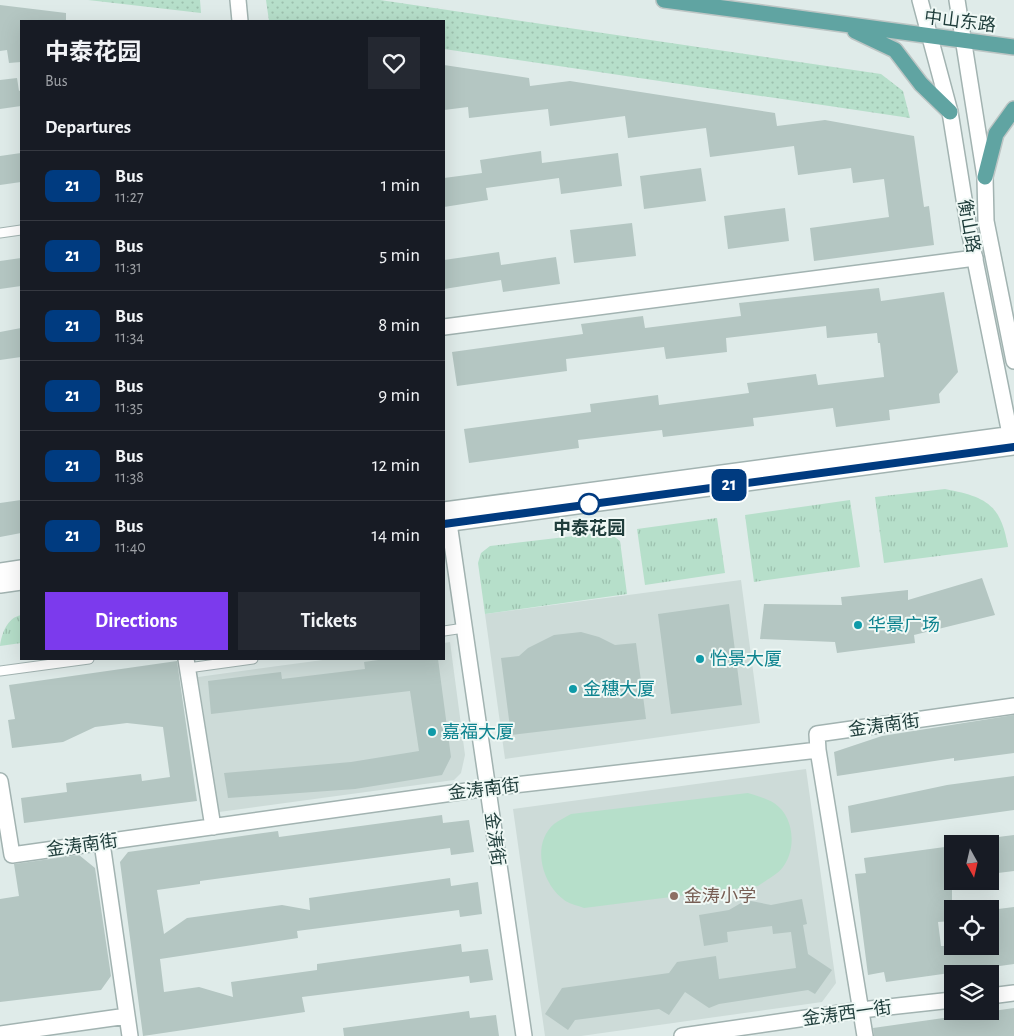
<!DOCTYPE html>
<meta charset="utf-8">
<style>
:root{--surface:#171b24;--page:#242831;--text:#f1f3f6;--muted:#9ea1a6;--line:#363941;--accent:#7c3aed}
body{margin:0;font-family:"Alegreya Sans","Noto Sans SC",sans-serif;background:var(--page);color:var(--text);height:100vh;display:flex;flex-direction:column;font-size:19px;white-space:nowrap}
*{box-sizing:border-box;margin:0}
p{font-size:16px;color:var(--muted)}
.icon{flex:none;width:28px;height:28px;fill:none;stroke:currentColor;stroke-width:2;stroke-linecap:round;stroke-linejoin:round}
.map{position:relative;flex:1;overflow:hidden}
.drawer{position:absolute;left:20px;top:20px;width:425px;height:640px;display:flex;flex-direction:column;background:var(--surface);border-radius:0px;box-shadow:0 5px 20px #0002}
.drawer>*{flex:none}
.badge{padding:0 10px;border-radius:8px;font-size:18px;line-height:32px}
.needle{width:32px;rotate:172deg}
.buttons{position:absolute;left:944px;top:835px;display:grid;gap:10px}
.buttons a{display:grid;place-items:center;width:55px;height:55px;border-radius:0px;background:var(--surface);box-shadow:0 5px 20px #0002;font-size:25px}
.map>.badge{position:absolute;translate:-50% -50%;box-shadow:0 0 0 2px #fff}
h2{padding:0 25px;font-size:19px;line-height:45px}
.round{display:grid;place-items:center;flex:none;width:52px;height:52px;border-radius:0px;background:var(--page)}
.headline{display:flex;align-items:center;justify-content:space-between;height:85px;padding:0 25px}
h1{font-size:24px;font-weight:700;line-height:38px}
.button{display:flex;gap:10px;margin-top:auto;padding:10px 25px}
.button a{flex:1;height:58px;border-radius:0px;background:var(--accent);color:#fff;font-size:20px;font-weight:700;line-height:58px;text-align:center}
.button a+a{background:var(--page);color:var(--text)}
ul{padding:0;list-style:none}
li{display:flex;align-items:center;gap:15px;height:70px;padding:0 25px;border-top:1px solid var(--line)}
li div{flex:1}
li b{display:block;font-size:19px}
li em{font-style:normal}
li .badge{min-width:55px;font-weight:700;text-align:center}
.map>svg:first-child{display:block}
.built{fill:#cddbd8}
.grass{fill:url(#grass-tufts)}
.park{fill:url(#park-dots)}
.pitch{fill:#b6dfca}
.building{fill:#b4c6c2}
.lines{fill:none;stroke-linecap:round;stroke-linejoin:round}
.service-casing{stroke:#a2b3b1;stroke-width:11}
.minor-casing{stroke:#a2b3b1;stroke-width:18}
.tertiary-casing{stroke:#a2b3b1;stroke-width:18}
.primary-casing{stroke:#bcc5c4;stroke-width:18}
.service{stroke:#fff;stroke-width:9}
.minor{stroke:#fff;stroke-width:15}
.tertiary{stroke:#fff;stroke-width:15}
.primary{stroke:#60a4a2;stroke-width:15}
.line-casing{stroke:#fff;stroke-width:11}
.line{stroke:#003b80;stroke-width:8}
.stop-dot{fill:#fff;stroke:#003b80;stroke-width:2.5}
.culture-dot{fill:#0f9aa8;stroke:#eff8f5;stroke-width:2}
.education-dot{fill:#8d6e63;stroke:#eff8f5;stroke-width:2}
.labels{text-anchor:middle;stroke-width:4;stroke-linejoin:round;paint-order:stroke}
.street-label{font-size:18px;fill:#1f3d3b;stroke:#eff8f5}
.stop-label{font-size:18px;font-weight:bold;fill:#1f3d3b;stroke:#eff8f5}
.culture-label{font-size:18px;fill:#0d838f;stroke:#eff8f5;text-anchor:start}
.education-label{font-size:18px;fill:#785e54;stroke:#eff8f5;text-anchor:start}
</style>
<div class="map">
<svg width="1014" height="1036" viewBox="0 0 1014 1036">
<defs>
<pattern id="grass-tufts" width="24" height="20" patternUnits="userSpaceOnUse" patternTransform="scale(1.25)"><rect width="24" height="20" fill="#b6dfca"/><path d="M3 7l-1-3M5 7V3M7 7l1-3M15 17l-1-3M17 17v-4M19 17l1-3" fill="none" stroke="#9cc0ae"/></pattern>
<pattern id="park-dots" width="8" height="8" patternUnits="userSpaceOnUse" patternTransform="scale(1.25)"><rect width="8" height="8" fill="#b6dfca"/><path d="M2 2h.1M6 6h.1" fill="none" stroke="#9cc0ae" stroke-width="1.8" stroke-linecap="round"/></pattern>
</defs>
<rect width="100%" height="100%" fill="#dfebe9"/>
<path class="built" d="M741 580 760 723 505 759 485 614Z
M450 642 465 755 461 773 454 780 219 812 198 677 330 659H444V643Z
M806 769 836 983 822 1002 581 1036H545L513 809Z"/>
<path class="grass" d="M945 489C986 497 1001 504 1008 547L884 563 875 497Z
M850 500 860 567 754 582 745 515Z
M717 518 725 573 645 585 637 529Z
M608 532 620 541 627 594 485 614 478 563 481 553 490 546Z
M21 615V643L0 646C2 633 7 618 21 615Z"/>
<path class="park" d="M88 0H200L201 13Z
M266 0H380L881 74 903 91 910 118 444 49V21H269Z"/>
<path class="pitch" d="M748 793C757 796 766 798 774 803 794 816 797 848 783 867 777 875 766 880 758 886L584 908C577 905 568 904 563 899 542 883 531 844 554 824 559 820 566 817 571 814Z"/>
<path class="building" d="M0 5 66 13V21H21V62L9 63 7 50 0 51Z
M444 65 529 78 530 86 570 81 775 113 777 126 825 120 914 136 924 207 929 206 934 245 814 261 810 228 889 217 884 179 853 183 851 168 798 175 794 146 710 157 706 128 628 138 625 116 550 126 548 109 469 118 468 107 444 110Z
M17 78 19 91 21 90V106L0 109V80Z
M541 151 542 163 618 153 622 186 561 194 559 178 486 188 488 200 444 207V178L482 173 480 160Z
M21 153V182L0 185V156Z
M701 168 706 201 644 209 640 176Z
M785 208 789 241 728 249 724 216Z
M632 223 636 256 574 263 570 230Z
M499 252 501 265 556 257 560 284 503 292 501 280 444 289V260Z
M21 258V286L0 289V261Z
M879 288 881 301 944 292 958 372 939 394 940 403 889 410 890 420 836 427 833 408 753 418 754 426 663 437 662 430 578 440 579 448 469 463 464 429 591 412 590 404 658 395 659 405 749 393 747 383 816 374 818 385 884 377 880 343H878L877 333 827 338 826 326 726 338 727 352 666 359 664 347 566 359 567 371 457 386 452 352 583 334 581 324 643 316 645 328 741 316 739 303Z
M21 328V357L0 360V332Z
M21 500V533L0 537V503Z
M982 578 995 615 914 635 915 643 837 653 835 642 760 639 764 604 842 605 841 597 908 590V600Z
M729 604 742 705 671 714 658 614Z
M581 632 599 637 615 645 636 643 646 719 511 735 501 658 519 656 528 648 554 635Z
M385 659H438L451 757 442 775 355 789 228 798 224 773 351 762 419 751 410 691 211 714 208 681 281 672 282 679 365 669 364 662Z
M177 661 197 801 24 823 21 798 67 792 66 783 141 774 142 781 170 777 163 727 127 723 95 727 63 742 12 748 8 720 15 719 9 685Z
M1014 715V753L954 761V758L837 776 834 752 882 736Z
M1014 776V810L851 833 848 806 947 785Z
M442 815 443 823 469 820 474 852 451 855 450 848 200 881V884L157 890 164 934 187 918 282 905 310 910 309 898 450 878 451 886 478 882 482 914 460 917 459 910 297 931 298 938 160 959 164 992 199 987 233 997 231 982 317 970V964L461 944 462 952 488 949 493 980 470 983 469 976 302 997 305 1012 143 1036 120 862 128 852 278 831 279 837Z
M1014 835V871L990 874V838Z
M952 846V921L938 922 941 946H990V910L1014 907V964L886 982 884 972 868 975 855 874 866 873 864 858Z
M79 855 95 868 111 976 101 990 0 1002V899L19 896 14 864Z
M802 899 807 924 803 925 808 954 832 970 815 994 808 990 719 1004 709 1008 685 992 669 1015 659 1009 575 1020 568 1030 545 1014 562 988 669 973 677 962 716 956 719 979 796 968 791 932 773 934 772 926 727 932 728 942 704 946 699 915 729 910 741 903 751 901 771 905Z
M1014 1008V1036H874L873 1028Z
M469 1011 470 1018 496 1015 499 1036H344L343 1028Z"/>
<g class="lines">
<g class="service-casing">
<path id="service" d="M0 233 21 230
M444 631 464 628
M188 668 253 659
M0 671 89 659"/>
</g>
<g class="minor-casing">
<path id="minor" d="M238 0 240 21
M444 327 975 258
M449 523 524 1036
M186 659 213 827
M818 750 865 1036
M0 781 12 855 488 788 818 750 817 734 1014 706
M102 843 130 1036
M990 996 1014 993
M0 1034 127 1016
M682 1036 861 1010 952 1000"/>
</g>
<g class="tertiary-casing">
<path id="tertiary" d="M920 0 950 112 969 230 1012 444
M957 0 985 177 986 221 1014 361
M444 510 1014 434
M444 524 1014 447
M0 571 21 568
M0 585 21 582"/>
</g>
<g class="primary-casing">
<path id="primary" d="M664 0 1014 47
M855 31 895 50 921 84 950 112
M985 177 996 134 1014 109"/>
</g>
<use href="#service" class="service"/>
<use href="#minor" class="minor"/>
<use href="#tertiary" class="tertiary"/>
<use href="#primary" class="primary"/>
</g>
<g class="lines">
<g class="line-casing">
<path id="line" d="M444 524 1014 447"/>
</g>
<use href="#line" class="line"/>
</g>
<circle class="stop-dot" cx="589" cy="504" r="10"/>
<g class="culture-dot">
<circle cx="858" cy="625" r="5"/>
<circle cx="700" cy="659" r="5"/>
<circle cx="573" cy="689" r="5"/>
<circle cx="432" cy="732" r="5"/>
</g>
<circle class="education-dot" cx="674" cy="896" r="5"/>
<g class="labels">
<g class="street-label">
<text transform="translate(960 21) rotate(7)" y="6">中山东路</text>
<text transform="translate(969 226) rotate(80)" y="6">衡山路</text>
<text transform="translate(884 725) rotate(-8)" y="6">金涛南街</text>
<text transform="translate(484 789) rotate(-7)" y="6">金涛南街</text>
<text transform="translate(495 839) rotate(82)" y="6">金涛街</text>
<text transform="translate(82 845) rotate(-8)" y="6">金涛南街</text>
<text transform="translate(847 1013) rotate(-8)" y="6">金涛西一街</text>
</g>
<g class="stop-label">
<text x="589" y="534">中泰花园</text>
</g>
<g class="culture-label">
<text x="868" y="631">华景广场</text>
<text x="710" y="665">怡景大厦</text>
<text x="583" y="695">金穗大厦</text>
<text x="442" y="738">嘉福大厦</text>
</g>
<g class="education-label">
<text x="684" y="902">金涛小学</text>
</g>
</g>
</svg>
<div class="buttons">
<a><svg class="needle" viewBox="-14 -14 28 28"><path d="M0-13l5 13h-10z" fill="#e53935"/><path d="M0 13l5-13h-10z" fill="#9ea1a6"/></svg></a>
<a><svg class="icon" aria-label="locate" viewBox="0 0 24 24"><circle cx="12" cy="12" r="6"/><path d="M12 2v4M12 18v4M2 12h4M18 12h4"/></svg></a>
<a><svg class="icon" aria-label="layers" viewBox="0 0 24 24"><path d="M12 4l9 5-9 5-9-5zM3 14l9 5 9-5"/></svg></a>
</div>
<b class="badge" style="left:729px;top:485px;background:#003b80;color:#fff">21</b>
<section class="drawer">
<div class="headline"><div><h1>中泰花园</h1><p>Bus</p></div><a class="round"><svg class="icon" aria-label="heart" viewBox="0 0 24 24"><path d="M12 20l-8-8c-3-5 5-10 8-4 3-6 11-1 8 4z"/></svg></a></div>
<h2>Departures</h2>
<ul>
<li><span class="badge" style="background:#003b80;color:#fff">21</span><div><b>Bus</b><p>11:27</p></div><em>1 min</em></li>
<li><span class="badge" style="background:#003b80;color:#fff">21</span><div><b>Bus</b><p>11:31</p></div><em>5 min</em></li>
<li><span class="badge" style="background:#003b80;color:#fff">21</span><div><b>Bus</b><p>11:34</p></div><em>8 min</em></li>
<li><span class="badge" style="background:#003b80;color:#fff">21</span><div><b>Bus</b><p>11:35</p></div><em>9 min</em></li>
<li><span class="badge" style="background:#003b80;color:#fff">21</span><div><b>Bus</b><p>11:38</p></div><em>12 min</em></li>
<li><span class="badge" style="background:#003b80;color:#fff">21</span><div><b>Bus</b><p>11:40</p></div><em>14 min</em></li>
</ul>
<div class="button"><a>Directions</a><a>Tickets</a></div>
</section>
</div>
